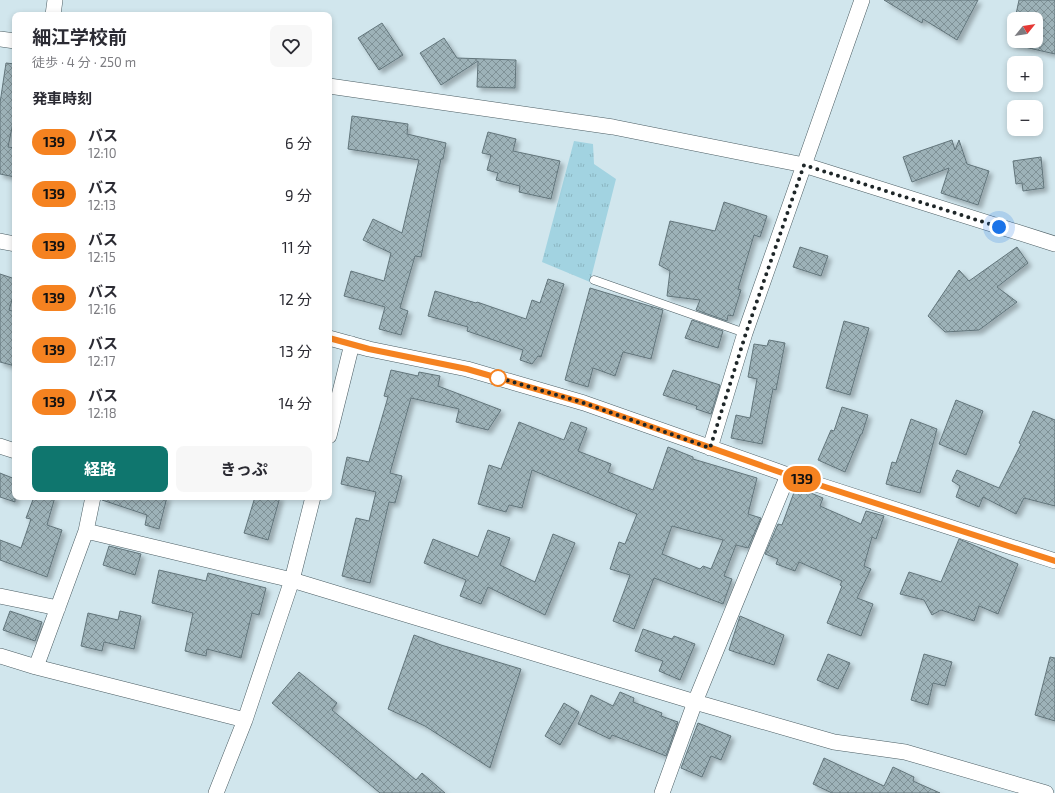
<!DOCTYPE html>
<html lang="ja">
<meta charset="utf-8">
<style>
:root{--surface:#fff;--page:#f7f7f7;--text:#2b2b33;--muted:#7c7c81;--accent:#0f766e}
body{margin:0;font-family:"Exo 2","Noto Sans JP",sans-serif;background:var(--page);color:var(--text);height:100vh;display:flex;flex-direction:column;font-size:15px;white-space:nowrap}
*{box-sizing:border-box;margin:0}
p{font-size:13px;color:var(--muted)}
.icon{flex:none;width:22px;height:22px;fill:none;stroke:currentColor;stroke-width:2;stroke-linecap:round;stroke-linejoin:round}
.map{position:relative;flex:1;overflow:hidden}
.sheet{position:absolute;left:12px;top:12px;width:320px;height:488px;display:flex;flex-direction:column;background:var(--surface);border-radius:8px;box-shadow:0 2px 6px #0003}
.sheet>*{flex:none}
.badge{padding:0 8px;border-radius:13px;font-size:14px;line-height:26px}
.needle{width:26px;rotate:60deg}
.tools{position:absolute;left:1007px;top:12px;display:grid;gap:8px}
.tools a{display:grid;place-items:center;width:36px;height:36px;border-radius:8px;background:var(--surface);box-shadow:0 2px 6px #0003;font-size:20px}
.you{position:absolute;width:20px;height:20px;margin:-10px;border:3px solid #fff;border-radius:50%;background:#1a73e8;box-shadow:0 0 0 6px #1a73e833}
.map>.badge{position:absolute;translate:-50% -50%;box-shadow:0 0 0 2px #fff}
h2{padding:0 20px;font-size:15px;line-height:36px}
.round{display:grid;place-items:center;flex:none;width:42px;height:42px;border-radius:8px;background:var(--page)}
.overview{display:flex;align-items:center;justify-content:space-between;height:68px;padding:0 20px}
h1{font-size:19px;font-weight:700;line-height:30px}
.cta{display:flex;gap:8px;margin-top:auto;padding:8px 20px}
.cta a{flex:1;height:46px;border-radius:8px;background:var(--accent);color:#fff;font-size:16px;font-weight:700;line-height:46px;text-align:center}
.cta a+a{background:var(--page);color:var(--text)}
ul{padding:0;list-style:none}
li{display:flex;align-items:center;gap:12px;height:52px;padding:0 20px}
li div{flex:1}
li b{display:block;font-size:15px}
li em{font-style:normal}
li .badge{min-width:44px;font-weight:700;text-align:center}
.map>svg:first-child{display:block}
.grass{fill:url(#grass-tufts)}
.building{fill:url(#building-cross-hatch);stroke:#62757b;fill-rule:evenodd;filter:url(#shadow)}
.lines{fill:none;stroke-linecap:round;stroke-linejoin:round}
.service-casing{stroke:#4b5d63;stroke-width:9}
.minor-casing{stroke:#4b5d63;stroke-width:16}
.service{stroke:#fff;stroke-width:8}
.minor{stroke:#fff;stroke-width:15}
.line-casing{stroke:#fff;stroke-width:9}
.line{stroke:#f58220;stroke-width:6}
.walk{stroke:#1e2628;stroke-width:4;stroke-dasharray:0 7.2}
.stop-dot{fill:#fff;stroke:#f58220;stroke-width:2}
</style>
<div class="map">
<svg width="1055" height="793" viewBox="0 0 1055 793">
<defs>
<pattern id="grass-tufts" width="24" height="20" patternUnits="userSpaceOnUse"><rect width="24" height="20" fill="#a2d3e1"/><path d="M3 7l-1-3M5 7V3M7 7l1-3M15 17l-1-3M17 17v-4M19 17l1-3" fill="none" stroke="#8bb5c1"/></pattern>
<pattern id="building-cross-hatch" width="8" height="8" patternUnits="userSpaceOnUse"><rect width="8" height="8" fill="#9db2b8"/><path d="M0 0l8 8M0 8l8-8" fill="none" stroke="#7f9196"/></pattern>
<filter id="shadow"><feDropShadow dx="3.5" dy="3.5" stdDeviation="2" flood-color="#0004"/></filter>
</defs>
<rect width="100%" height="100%" fill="#d1e6ed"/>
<path class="grass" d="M574 141 593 144 594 164 616 179 590 282 542 262Z"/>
<path class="building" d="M884 0H978L957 40 923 19 922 23Z
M1019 0H1055V54L1011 44 1014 26V41H1036V19H1015Z
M382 23 403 55 379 70 358 38Z
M444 38 457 58 516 60 515 88 477 87 478 61 441 85 420 53Z
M6 63 15 64V113L8 147 15 148V177L0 174V103Z
M352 116 408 124 407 134 446 143 443 159H441L421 257 415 256 400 308 408 311 401 335 379 329 385 307 344 296 351 271 384 281 391 253 363 240 373 219 402 233 419 160 348 149Z
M488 132 516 139 513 151 560 161 551 199 519 192 520 186 496 180 498 173 487 170 491 155 482 153Z
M952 140 955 150 959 140 967 164 989 171 978 205 941 193 949 168 912 182 903 157Z
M1041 157 1044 188 1023 191 1022 183 1016 184 1013 161Z
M724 202 767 216 760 237 754 235 738 289 741 290 733 316 728 315 727 321 696 310 700 300 667 296 670 271 659 265 670 221 715 231Z
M800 247 828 256 821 276 793 267Z
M1017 247 1028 263 997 287 1017 302 979 330 945 332 928 316 959 270 969 281Z
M0 274 15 279V290L9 310 15 312V366L0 362Z
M548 279 564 284 541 357 538 356 532 364 520 360 523 350 467 331 468 327 428 316 435 291 476 303 477 302 526 319 532 300 540 303Z
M590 288 663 310 651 359 623 352 615 376 593 368 588 387 565 380Z
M692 320 723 331 718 348 685 338Z
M844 321 869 328 850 395 826 388Z
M769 340 785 343 776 390 773 389 762 444 731 438 736 415 750 418 757 379 748 377 754 344 767 346Z
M391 370 418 376 419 372 440 376 438 386 501 410 488 430 456 422 459 409 411 398 390 473 402 476 395 503 389 502 370 583 342 576 356 518 369 521 376 492 341 484 347 457 369 462 388 397 384 396Z
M673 370 720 385 711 414 696 409 697 406 663 395Z
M956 400 983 411 966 455 939 444Z
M842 407 868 415 862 434H861L845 472 818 460 831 430 834 431Z
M1033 411 1055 420V506L1024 498 1016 514 983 497 979 507 956 497 960 486 952 481 957 470 999 488 1021 444 1019 443Z
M911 419 937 429 920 493 886 484 892 462 896 463Z
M519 422 564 440 571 422 587 428 578 451 611 464 608 472 653 490 668 447 693 457V459L757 478 748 514 761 518 748 548 736 545 724 576 732 579 723 604 654 578 634 629 613 621 630 575 610 569 619 542 625 544 637 514 532 470 522 508 509 505 506 512 478 504 489 465 501 469ZM672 526 723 540 711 569 703 566 700 569 662 554Z
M0 473 15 479V502L0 497Z
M796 487 823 498 820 506 861 524 866 511 884 516 876 539 872 537 864 566 871 569 857 598 873 604 861 636 827 623 842 586 840 585 842 581 799 562 795 571 776 564 778 559 765 554 778 524 782 525Z
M34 497H55L47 525 62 530 47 577 0 560V540L21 548 31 519 26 518Z
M102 497H167L159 529 145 525 147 515 102 500Z
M255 497H280L268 540 244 533Z
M488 530 510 538 500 565 535 582 553 534 575 543 545 615 488 587 481 604 460 596 466 580 424 563 433 539 478 557Z
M959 539 1018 564 998 614 979 606 974 621 941 610 932 615 924 600 900 594 909 572 941 582Z
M109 546 141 554 135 575 103 565Z
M159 570 206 581 208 573 266 588 259 615 252 613 241 658 207 649 206 656 185 651 193 613 152 603Z
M10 611 42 622 35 641 3 630Z
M120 611 141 616 134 649 104 642 102 651 81 646 88 613 118 620Z
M740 616 784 635 774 665 729 650Z
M643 629 672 639 674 636 695 644 680 680 659 671 663 661 635 651Z
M414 635 441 645 521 669 490 768 425 726 388 709Z
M828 654 850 663 838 689 817 680Z
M924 654 952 662 945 686 933 683 928 705 911 700Z
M1050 657 1055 658V721L1035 715Z
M299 672 337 703 332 710 416 780 422 773 445 793H380L272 703Z
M620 692 634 698 633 702 662 713 661 716 678 722 666 756 612 735 610 739 578 724 591 695 613 706Z
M564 703 579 712 560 745 545 736Z
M698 723 731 736 721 760 711 756 702 777 681 768Z
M824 758 884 786 893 767 914 777 913 781 940 793H832L813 784Z"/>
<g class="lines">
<g class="service-casing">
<path id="service" d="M594 280 745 333"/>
</g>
<g class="minor-casing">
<path id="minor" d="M53 15 55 0
M0 39 15 41
M329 86 613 127 804 165 1055 244
M0 241 15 244
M329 338 369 349 467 369 584 403 788 475 1055 561
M329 436 352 344
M0 446 15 451
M710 448 745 333 862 0
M86 531 93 497
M0 596 58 608
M0 656 36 667 245 720
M36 667 86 531 292 580 695 702 834 742 905 752 1046 793
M216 793 245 720 292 580 313 497
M662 793 695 702 788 475"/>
</g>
<use href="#service" class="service"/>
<use href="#minor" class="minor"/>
</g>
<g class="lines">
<g class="line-casing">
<path id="line" d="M329 338 369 349 467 369 584 403 788 475 1055 561"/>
</g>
<use href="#line" class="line"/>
<path class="walk" d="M498 378 496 377 584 403 710 448 746 333 804 165 999 227"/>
</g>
<circle class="stop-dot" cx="498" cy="378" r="8"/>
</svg>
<div class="tools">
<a><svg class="needle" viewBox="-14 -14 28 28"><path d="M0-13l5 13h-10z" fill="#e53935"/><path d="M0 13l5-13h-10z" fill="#7c7c81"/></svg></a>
<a>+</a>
<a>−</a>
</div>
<div class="you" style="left:999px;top:227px"></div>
<b class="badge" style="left:802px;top:479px;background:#f58220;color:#111">139</b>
<section class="sheet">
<div class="overview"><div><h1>細江学校前</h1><p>徒歩 · 4 分 · 250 m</p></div><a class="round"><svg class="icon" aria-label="heart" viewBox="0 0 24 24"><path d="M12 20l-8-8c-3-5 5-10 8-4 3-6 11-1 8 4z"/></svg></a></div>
<h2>発車時刻</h2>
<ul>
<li><span class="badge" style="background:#f58220;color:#111">139</span><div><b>バス</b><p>12:10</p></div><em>6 分</em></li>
<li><span class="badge" style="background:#f58220;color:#111">139</span><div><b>バス</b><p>12:13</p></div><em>9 分</em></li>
<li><span class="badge" style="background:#f58220;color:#111">139</span><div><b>バス</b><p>12:15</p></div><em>11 分</em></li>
<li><span class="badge" style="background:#f58220;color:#111">139</span><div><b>バス</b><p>12:16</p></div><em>12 分</em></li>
<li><span class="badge" style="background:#f58220;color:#111">139</span><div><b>バス</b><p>12:17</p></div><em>13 分</em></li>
<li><span class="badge" style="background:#f58220;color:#111">139</span><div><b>バス</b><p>12:18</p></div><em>14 分</em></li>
</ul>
<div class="cta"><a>経路</a><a>きっぷ</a></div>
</section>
</div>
